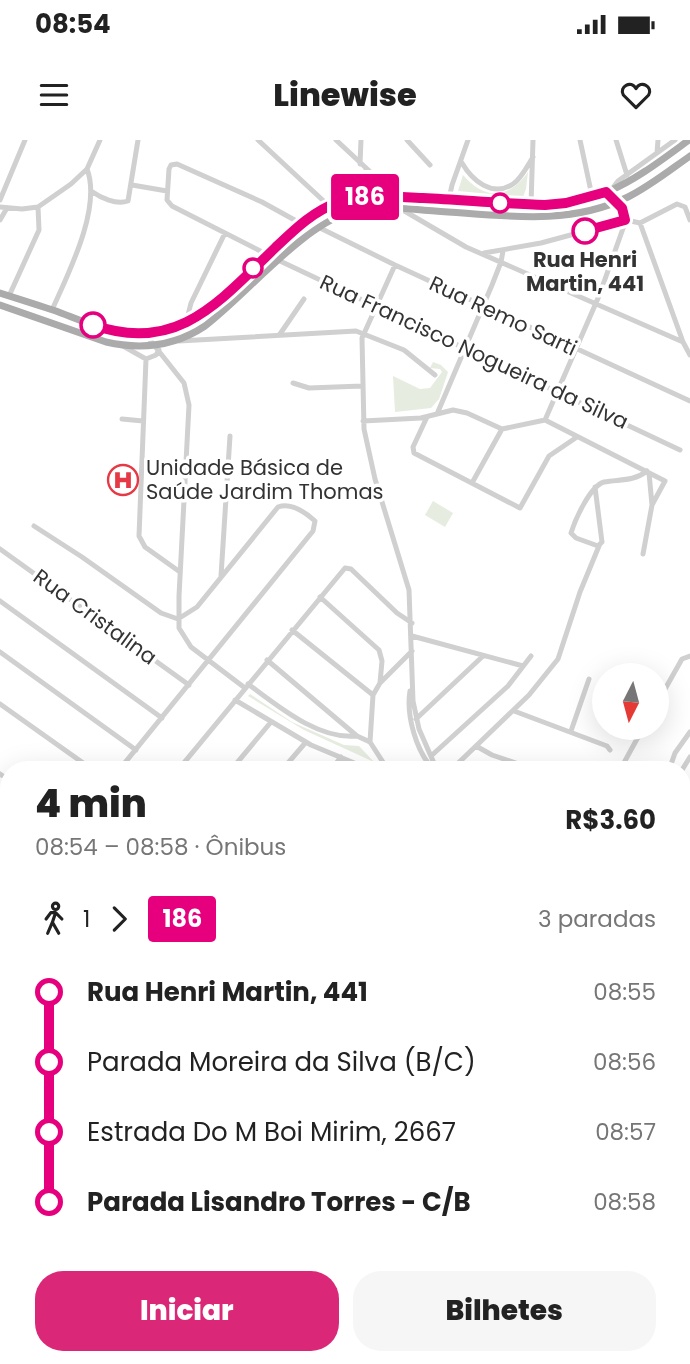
<!DOCTYPE html>
<html lang="pt">
<meta charset="utf-8">
<style>
:root{--surface:#fff;--page:#f6f6f6;--text:#222;--muted:#767676;--accent:#db2777}
body{margin:0;font-family:Poppins,sans-serif;background:var(--page);color:var(--text);height:100vh;display:flex;flex-direction:column;font-size:26px;white-space:nowrap}
*{box-sizing:border-box;margin:0}
p{font-size:23px;color:var(--muted)}
.icon{flex:none;width:38px;height:38px;fill:none;stroke:currentColor;stroke-width:2;stroke-linecap:round;stroke-linejoin:round}
.map{position:relative;flex:1;overflow:hidden}
.panel{position:absolute;left:0px;top:621px;width:691px;height:604px;display:flex;flex-direction:column;background:var(--surface);border-radius:28px 28px 0 0;box-shadow:0 7px 28px #0002}
.panel>*{flex:none}
.badge{padding:0 14px;border-radius:5px;font-size:24px;line-height:46px}
.needle{width:46px;rotate:186deg}
.controls{position:absolute;left:592px;top:523px;display:grid;gap:14px}
.controls a{display:grid;place-items:center;width:77px;height:77px;border-radius:50%;background:var(--surface);box-shadow:0 7px 28px #0002;font-size:35px}
.map>.badge{position:absolute;translate:-50% -50%;box-shadow:0 0 0 4px #fff}
.legs{display:flex;align-items:center;gap:10px;height:77px;padding:0 35px;font-size:23px}
.legs p{margin-inline-start:auto}
.overview{display:flex;align-items:center;justify-content:space-between;height:119px;padding:0 35px}
h1{font-size:38px;font-weight:800;line-height:52px}
.cta{display:flex;gap:14px;margin-top:auto;padding:14px 35px}
.cta a{flex:1;height:80px;border-radius:28px;background:var(--accent);color:#fff;font-size:28px;font-weight:800;line-height:80px;text-align:center}
.cta a+a{background:var(--page);color:var(--text)}
ul{padding:0 35px;list-style:none}
li{display:flex;align-items:center;gap:24px;height:70px;font-size:26px}
li i{display:grid;place-items:center;width:10px;height:100%;margin:0 9px;background:currentColor}
li i::after{content:'';width:18px;height:18px;margin:-9px;border:5px solid;border-radius:50%;background:var(--surface)}
li p{margin-inline-start:auto}
li:first-child i{background:linear-gradient(#0000 50%,currentColor 0)}
li:last-child i{background:linear-gradient(currentColor 50%,#0000 0)}
.status{display:flex;justify-content:space-between;align-items:center;height:49px;padding:0 35px;background:var(--surface);direction:ltr}
.status svg{height:19px;fill:currentColor}
header{display:flex;justify-content:space-between;align-items:center;height:91px;padding:0 35px;background:var(--surface);font-size:32px;font-weight:800}
.map>svg:first-child{display:block}
.green{fill:#e6ecdf}
.lines{fill:none;stroke-linecap:round;stroke-linejoin:round}
.minor{stroke:#d0d0d0;stroke-width:5}
.major{stroke:#ababab;stroke-width:7}
.line-1-casing{stroke:#fff;stroke-width:16}
.line-1{stroke:#e6007e;stroke-width:10}
.stop-1-dot{fill:#fff;stroke:#e6007e;stroke-width:3.5}
.labels{text-anchor:middle;stroke-width:7;stroke-linejoin:round;paint-order:stroke}
.stop-label{font-size:21px;font-weight:bold;fill:#333;stroke:#fff}
.street-label{font-size:21px;fill:#333;stroke:#fff}
.poi-label{font-size:21px;fill:#333;stroke:#fff;text-anchor:start}
</style>
<div class="status"><b>08:54</b><svg viewBox="0 0 49 12"><path d="M0 12V9h3v3zM5 12V6h3v6zM10 12V3h3v9zM15 12V0h3v12zM26 1h20v11H26zM47 4h2v5h-2z"/></svg></div>
<header><svg class="icon" aria-label="menu" viewBox="0 0 24 24"><path d="M4 6h16M4 12h16M4 18h16"/></svg>Linewise<svg class="icon" aria-label="heart" viewBox="0 0 24 24"><path d="M12 20l-8-8c-3-5 5-10 8-4 3-6 11-1 8 4z"/></svg></header>
<div class="map">
<svg width="690" height="1224" viewBox="0 0 690 1224">
<rect width="100%" height="100%" fill="#fff"/>
<path class="green" d="M528 32 526 49 523 57 458 51 463 35C485 61 509 59 528 32Z
M433 222 441 225 448 232 439 259 431 268 395 272 393 236 420 249 430 248 442 232 440 229 430 228Z
M433 361 453 373 445 387 425 375Z
M250 554 292 582 344 605 359 606 374 622 304 590 248 556Z"/>
<g class="lines">
<path class="minor" d="M258 0 329 66
M336 0 395 55
M407 0 430 25
M580 0 592 56
M616 0 627 35
M657 13 658 0
M462 23C472 40 492 58 513 44 521 39 528 25 533 17
M360 24 361 0
M366 29 371 47 372 68
M132 45 167 51
M612 49 618 41 675 0
M91 51C101 58 116 65 128 61L138 0
M606 52 622 68 626 80
M449 59 452 45 468 0
M0 60 25 0
M531 65 533 0
M0 67 22 69 38 67 71 44 87 29 100 0
M401 69 466 107 683 202
M0 80 7 68
M300 83 262 62 177 24 171 25 169 29 167 60 172 66 280 121 680 310
M640 83 683 202 690 215
M318 87 395 125 690 261
M484 113 541 103 626 80 640 83 677 64 685 67 690 80
M395 125 362 198 364 289 375 339 409 450 413 561 419 589 437 630
M9 156 39 90 38 67
M52 170C68 134 102 68 87 29
M186 183 191 163 225 93
M280 194 304 159
M146 195 184 243 189 265 179 456V488L191 507 245 548
M179 201 356 191 404 210 435 235
M123 206 146 219 156 215 159 210
M146 219 139 396 145 407 180 432
M293 243 309 248 362 246
M437 274 492 145 501 122 503 111
M427 277 413 307 414 313 520 368 549 316 577 297
M122 279 143 281
M545 280 599 156 626 80
M363 281 421 278 453 270 467 273 502 289 545 280 665 341 652 365
M472 343 502 289
M595 347 602 402 598 406 576 398 571 393C575 380 590 346 604 342 619 339 633 342 647 331
M34 386 82 417 161 473 178 479 197 467 278 367C291 362 305 372 315 381L313 391 119 630
M0 409 189 545
M643 414 652 365 649 333
M221 436 230 296
M320 457 379 510 382 521 380 543
M0 461 162 578
M292 490 373 555
M412 496 523 526
M0 512 136 610
M267 520 357 596 370 602
M248 544C278 566 318 600 357 596
M410 551C406 575 416 612 434 630
M235 560 311 605 371 630
M0 564 93 630
M656 565 682 519 690 516
M514 571 607 606 610 610
M416 579 483 516
M571 591 589 539
M476 606 492 615 536 630
M431 616 508 546 531 516
M178 630 345 428 351 429 397 473 412 483
M231 630 271 582
M282 630 306 602
M331 630 341 617
M388 630 370 602 373 555 380 543 412 511
M451 630 529 555 558 519 580 452 599 406
M620 630 643 588
M669 630 675 613 690 592
M682 630 690 617
M0 634 9 640
M682 673H690
M0 700 9 688
M682 729 690 728
M682 777 690 778
M0 788 9 776
M682 824 690 818
M0 862 9 861
M0 883 9 869
M682 885 690 880
M682 920 690 921
M682 968 690 969
M0 976 9 962
M0 984 9 990
M682 1017 690 1018
M682 1035 690 1031
M0 1045 9 1051
M682 1054 690 1051
M0 1067 9 1053
M0 1104 9 1110
M682 1120 690 1089
M0 1164 9 1170
M0 1215 9 1202
M109 1216 120 1220
M171 1216 180 1224
M523 1216 524 1224
M562 1216 579 1224
M0 1219 6 1224
M91 1224 104 1216
M102 1224 131 1216
M184 1224 191 1216
M243 1224 250 1216
M302 1224 309 1216
M656 1224 658 1216"/>
<path class="major" d="M0 153C19 159 38 165 56 171 85 182 112 195 144 195 221 194 265 95 330 66 346 58 365 56 382 56 455 57 538 78 607 52 636 40 663 19 689 0
M0 165 106 202C141 210 175 206 205 186 248 153 301 87 350 72 377 64 407 69 435 71 500 75 567 87 628 57 650 46 670 30 690 16"/>
</g>
<g class="lines">
<g class="line-1-casing">
<path id="line-1" d="M93 185C177 214 218 163 275 108 294 90 313 71 339 62 366 53 394 57 423 58 464 60 505 64 545 65L566 63 606 52 622 68 625 80 585 91"/>
</g>
<use href="#line-1" class="line-1"/>
</g>
<defs>
<g id="hospital-ring" transform="scale(1.575)"><circle r="9.5" fill="#fff" stroke="#e63946" stroke-width="1.5"/><path d="M-5-5h3v3.5h4V-5h3V5h-3V1.5h-4V5h-3Z" fill="#e63946"/></g>
</defs>
<g fill-rule="evenodd">
<use href="#hospital-ring" x="123" y="340"/>
</g>
<g class="stop-1-dot">
<circle cx="500" cy="63" r="9"/>
<circle cx="585" cy="91" r="12"/>
<circle cx="253" cy="128" r="9"/>
<circle cx="93" cy="185" r="12"/>
</g>
<g class="labels">
<g class="stop-label">
<text x="585" y="127">Rua Henri<tspan x="585" dy="24">Martin, 441</tspan></text>
</g>
<g class="street-label">
<text transform="translate(503 176) rotate(25)" y="7">Rua Remo Sarti</text>
<text transform="translate(474 212) rotate(25)" y="7">Rua Francisco Nogueira da Silva</text>
<text transform="translate(95 477) rotate(36)" y="7">Rua Cristalina</text>
</g>
<g class="poi-label">
<text x="146" y="335">Unidade Básica de<tspan x="146" dy="24">Saúde Jardim Thomas</tspan></text>
</g>
</g>
</svg>
<div class="controls">
<a><svg class="needle" viewBox="-14 -14 28 28"><path d="M0-13l5 13h-10z" fill="#e53935"/><path d="M0 13l5-13h-10z" fill="#767676"/></svg></a>
</div>
<b class="badge" style="left:365px;top:57px;background:#e6007e;color:#fff">186</b>
<section class="panel">
<div class="overview"><div><h1>4 min</h1><p>08:54 – 08:58 · Ônibus</p></div><b>R$3.60</b></div>
<div class="legs"><svg class="icon" aria-label="walk" viewBox="0 0 24 24"><circle cx="13" cy="4" r="2"/><path d="M13 8l-2 6 4 7M11 14l-3 7M7 12l3-4h3l4 4"/></svg>1<svg class="icon" aria-label="forward" viewBox="0 0 24 24"><path d="M9 5l7 7-7 7"/></svg><b class="badge" style="background:#e6007e;color:#fff">186</b><p>3 paradas</p></div>
<ul>
<li><i style="color:#e6007e"></i><b>Rua Henri Martin, 441</b><p>08:55</p></li>
<li><i style="color:#e6007e"></i><span>Parada Moreira da Silva (B/C)</span><p>08:56</p></li>
<li><i style="color:#e6007e"></i><span>Estrada Do M Boi Mirim, 2667</span><p>08:57</p></li>
<li><i style="color:#e6007e"></i><b>Parada Lisandro Torres - C/B</b><p>08:58</p></li>
</ul>
<div class="cta"><a>Iniciar</a><a>Bilhetes</a></div>
</section>
</div>
